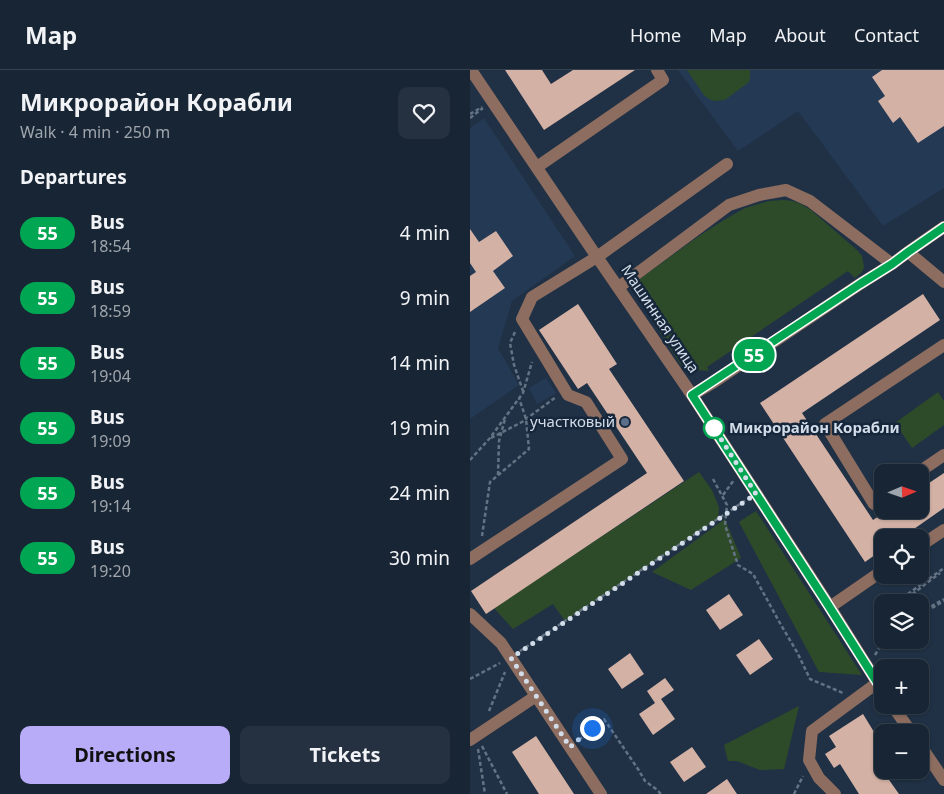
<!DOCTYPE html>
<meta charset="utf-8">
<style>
:root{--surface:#182534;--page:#253140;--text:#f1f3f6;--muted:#9fa5ac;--line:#36424f;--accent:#b8abf7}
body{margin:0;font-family:"Noto Sans",sans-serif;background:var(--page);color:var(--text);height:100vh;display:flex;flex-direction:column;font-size:19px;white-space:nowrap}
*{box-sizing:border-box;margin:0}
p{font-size:16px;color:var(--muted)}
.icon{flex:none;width:28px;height:28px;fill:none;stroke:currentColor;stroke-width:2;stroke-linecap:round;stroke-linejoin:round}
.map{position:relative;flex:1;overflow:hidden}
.details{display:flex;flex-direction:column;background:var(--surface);width:470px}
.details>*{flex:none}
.badge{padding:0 10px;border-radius:16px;font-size:18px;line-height:32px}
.needle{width:32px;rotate:88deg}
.tools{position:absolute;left:404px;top:394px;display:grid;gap:10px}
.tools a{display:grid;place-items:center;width:55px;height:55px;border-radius:10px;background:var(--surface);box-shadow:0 1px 4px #0004,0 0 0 1px var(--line);font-size:25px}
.you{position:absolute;width:25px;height:25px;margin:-12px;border:4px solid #fff;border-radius:50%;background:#1a73e8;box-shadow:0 0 0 8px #1a73e833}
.map>.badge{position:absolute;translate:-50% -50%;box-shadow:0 0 0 2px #fff}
h2{padding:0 20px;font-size:19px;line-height:45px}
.round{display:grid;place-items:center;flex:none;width:52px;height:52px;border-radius:10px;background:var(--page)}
.head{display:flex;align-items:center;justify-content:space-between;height:85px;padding:0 20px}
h1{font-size:24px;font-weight:700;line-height:38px}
.action{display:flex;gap:10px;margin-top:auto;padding:10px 20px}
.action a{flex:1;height:58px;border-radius:10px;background:var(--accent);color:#111;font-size:20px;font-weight:700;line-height:58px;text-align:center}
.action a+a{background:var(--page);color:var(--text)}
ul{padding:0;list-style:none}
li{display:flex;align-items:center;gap:15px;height:65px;padding:0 20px}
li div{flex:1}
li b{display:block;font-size:19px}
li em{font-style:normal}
li .badge{min-width:55px;font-weight:700;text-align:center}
header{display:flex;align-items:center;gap:30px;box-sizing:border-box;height:70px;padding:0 25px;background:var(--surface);border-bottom:1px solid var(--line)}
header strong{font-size:24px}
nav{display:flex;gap:28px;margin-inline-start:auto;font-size:18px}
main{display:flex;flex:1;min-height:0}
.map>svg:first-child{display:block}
.built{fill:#243953}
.green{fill:#2e4b29}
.building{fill:#d3b1a5}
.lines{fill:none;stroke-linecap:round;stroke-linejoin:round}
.path{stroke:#647384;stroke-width:2.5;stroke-dasharray:4 2.5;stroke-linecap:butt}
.minor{stroke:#8c6d5f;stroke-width:12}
.line-casing{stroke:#fff;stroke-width:11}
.line{stroke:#00a651;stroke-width:8}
.walk{stroke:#d3ddea;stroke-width:5;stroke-dasharray:0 9}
.service-dot{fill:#5c6f8a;stroke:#17273b;stroke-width:2}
.stop-dot{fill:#fff;stroke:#00a651;stroke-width:2.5}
.labels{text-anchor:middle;stroke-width:5;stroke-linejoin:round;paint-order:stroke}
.street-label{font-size:15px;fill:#d3ddea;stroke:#17273b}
.poi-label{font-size:15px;fill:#d3ddea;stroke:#17273b;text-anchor:end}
.stop-label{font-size:15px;font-weight:bold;fill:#d3ddea;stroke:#17273b;text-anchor:start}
</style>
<header>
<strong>Map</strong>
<nav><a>Home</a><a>Map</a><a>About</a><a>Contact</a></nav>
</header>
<main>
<section class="details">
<div class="head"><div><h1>Микрорайон Корабли</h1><p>Walk · 4 min · 250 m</p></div><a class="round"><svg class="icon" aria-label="heart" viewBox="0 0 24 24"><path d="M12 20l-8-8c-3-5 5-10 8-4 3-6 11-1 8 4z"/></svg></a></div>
<h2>Departures</h2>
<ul>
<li><span class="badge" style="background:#00a651;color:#fff">55</span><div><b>Bus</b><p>18:54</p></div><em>4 min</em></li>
<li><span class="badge" style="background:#00a651;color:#fff">55</span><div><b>Bus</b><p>18:59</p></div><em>9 min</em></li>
<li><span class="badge" style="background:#00a651;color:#fff">55</span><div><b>Bus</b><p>19:04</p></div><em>14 min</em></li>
<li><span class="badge" style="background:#00a651;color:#fff">55</span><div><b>Bus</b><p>19:09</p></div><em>19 min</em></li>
<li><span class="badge" style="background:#00a651;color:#fff">55</span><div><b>Bus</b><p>19:14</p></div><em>24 min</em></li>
<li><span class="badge" style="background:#00a651;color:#fff">55</span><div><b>Bus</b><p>19:20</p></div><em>30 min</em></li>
</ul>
<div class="action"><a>Directions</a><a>Tickets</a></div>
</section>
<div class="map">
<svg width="474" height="724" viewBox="0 0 474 724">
<rect width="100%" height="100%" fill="#203145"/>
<path class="built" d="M208 0H474V118L413 156 328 41 268 81Z
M14 48 105 186 42 231 28 278 49 315 0 349V58Z
M76 308 86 323 67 334 59 318Z"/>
<path class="green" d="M217 0H280V7L279 12 255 30 245 31 239 29 234 25Z
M314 130 323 131 331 134 341 140 388 181 392 186 394 197 392 202 385 208 378 201 237 297 239 301 217 299 211 295 160 216 229 166 254 150 275 138 299 131Z
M468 322 474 331V355L442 378 425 353Z
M229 402 242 420 249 437 248 449 95 551 83 534 43 559 24 538Z
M286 441 392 605 349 602 269 452Z
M255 449 271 488 221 520 182 502Z
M329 636 314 699 290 700 267 691H258L254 675Z"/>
<path class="building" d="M35 0H72L81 14 103 0H165L74 60Z
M412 0H474V56L448 73 430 47 423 53 408 31 415 26 402 7Z
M0 159 9 172 26 161 43 186 23 201 35 218 0 242V206L6 202 0 193Z
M453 224 470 250 332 343 403 450 418 440H450V419L474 403V438L431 468H412V480L395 492 290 333Z
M108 234 147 294 139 299 214 411 16 544 1 521 177 403 117 313 108 319 69 260Z
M259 524 273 545 250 560 236 540Z
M289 569 303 589 280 605 266 585Z
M160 583 174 604 152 619 138 599Z
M195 608 204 620 191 629 205 649 183 665 169 644 185 633 177 621Z
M393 644 412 675V700L429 724H389L370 694 364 698 355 684 366 677 359 666Z
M66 666 104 724H69L42 682Z
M222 677 236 697 214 712 200 692Z
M257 709 267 724H236Z"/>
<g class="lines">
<path class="path" d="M0 44 12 37
M0 48 13 38
M45 262 40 273 44 295 53 321
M21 368 52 352 86 327
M0 390 20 368 53 323 62 292
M28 405 29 371 35 349
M243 409 257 435 255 455 268 495 283 504 311 555 327 582 340 609 373 623
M253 425 264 410
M12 466 20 412 59 379 56 349 49 328
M428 532V531L474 498
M432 532 470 503
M462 538 474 531
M450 543 474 529
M50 581 276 430
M405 585 414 570
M0 609 30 593
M19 641 35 602
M109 670 134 649 168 699 175 711 186 719 191 724
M12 676 37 724
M8 679 15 724
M324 724 333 706"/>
<path class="minor" d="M1 0 127 187 222 325 360 537 412 620
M67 97 193 10 187 0
M438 182 474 212
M149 217 259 135 289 125 316 120 340 131 422 194
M222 325 244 312 390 214 422 194 438 182 474 157
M449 402 474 385
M412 428 404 434 355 354 474 275
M450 476 474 460
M0 489 152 389 116 332 98 325 52 249 62 227 127 187 257 94
M360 537 412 501
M0 544 31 573 131 724
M422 635 441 662
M0 670 66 626
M450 675 474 710
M365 724 349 708 339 690 342 661 407 613"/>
</g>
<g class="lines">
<g class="line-casing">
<path id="line" d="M412 620 355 530 222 325 390 214 422 194 438 182 474 157"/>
</g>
<use href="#line" class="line"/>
<path class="walk" d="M122 658 100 677 41 588 286 424 244 358"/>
</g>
<circle class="service-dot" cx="155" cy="352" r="5"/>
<circle class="stop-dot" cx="244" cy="358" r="10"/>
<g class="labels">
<g class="street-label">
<text transform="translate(190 249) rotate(56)" y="5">Машинная улица</text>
</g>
<g class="poi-label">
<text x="145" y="357">участковый</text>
</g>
<g class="stop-label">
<text x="259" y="363">Микрорайон Корабли</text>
</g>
</g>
</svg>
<div class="tools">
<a><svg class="needle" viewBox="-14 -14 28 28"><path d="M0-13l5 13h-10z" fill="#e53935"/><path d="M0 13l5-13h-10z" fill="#9fa5ac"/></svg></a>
<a><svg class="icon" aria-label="locate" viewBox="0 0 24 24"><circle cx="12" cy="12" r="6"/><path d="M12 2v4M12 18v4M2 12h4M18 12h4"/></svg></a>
<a><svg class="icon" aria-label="layers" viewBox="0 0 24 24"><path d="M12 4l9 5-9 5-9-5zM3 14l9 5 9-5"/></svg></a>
<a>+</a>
<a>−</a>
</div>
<div class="you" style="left:122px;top:658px"></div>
<b class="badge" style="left:284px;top:285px;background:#00a651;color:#fff">55</b>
</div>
</main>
